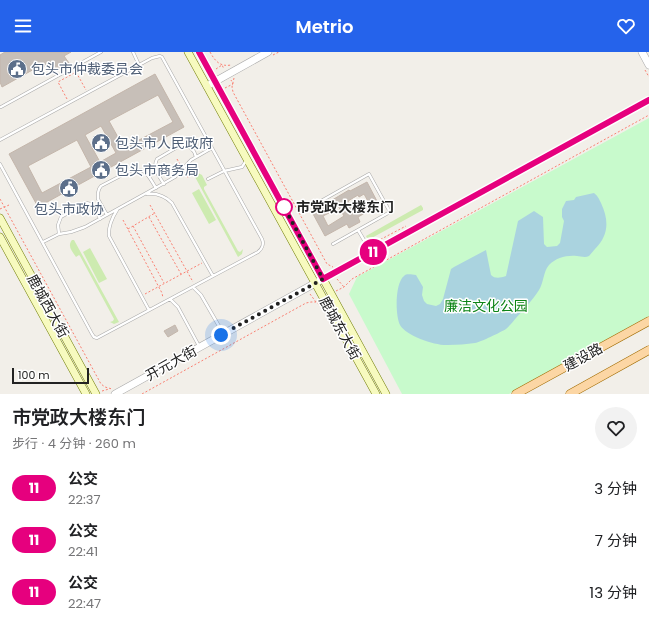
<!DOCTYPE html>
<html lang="zh">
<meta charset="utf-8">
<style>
:root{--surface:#fff;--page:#f2f2f2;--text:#202124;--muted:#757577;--accent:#2563eb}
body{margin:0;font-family:Poppins,"Noto Sans SC",sans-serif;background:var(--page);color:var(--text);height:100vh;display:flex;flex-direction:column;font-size:15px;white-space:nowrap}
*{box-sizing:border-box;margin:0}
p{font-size:13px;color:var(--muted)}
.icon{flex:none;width:22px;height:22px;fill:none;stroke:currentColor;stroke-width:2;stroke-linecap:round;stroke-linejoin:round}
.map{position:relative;height:342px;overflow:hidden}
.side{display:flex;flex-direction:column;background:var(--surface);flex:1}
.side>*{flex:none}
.badge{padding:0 8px;border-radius:13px;font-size:14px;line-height:26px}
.scale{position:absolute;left:12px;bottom:10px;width:77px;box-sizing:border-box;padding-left:4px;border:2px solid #222;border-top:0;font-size:11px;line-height:14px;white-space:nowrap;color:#222;-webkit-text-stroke:3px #fff;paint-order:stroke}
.you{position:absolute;width:20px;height:20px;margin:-10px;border:3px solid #fff;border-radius:50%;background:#1a73e8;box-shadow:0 0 0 6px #1a73e833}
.map>.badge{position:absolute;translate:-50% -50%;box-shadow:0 0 0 2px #fff}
.round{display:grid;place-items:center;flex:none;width:42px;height:42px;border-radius:21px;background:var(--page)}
.summary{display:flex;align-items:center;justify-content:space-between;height:68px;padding:0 12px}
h1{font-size:19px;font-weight:600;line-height:30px}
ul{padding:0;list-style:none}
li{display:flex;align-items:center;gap:12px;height:52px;padding:0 12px}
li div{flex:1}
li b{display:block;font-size:15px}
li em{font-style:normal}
li .badge{min-width:44px;font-weight:700;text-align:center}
header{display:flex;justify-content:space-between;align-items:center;height:52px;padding:0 12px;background:var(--accent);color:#fff;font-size:18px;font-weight:600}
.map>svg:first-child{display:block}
.grass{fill:#cdebb0}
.park{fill:#c8facc}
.water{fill:#aad3df}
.building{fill:#c7bfb8;stroke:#c4b6ab;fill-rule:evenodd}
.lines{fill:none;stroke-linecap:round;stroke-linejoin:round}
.service-casing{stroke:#a9a9a9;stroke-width:3.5}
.tertiary-casing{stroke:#a9a9a9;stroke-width:8}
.secondary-casing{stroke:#707d05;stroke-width:8}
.primary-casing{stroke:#a06b00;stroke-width:9}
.path{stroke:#fa8072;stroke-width:1;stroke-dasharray:2 2;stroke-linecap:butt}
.service{stroke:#fff;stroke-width:2.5}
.tertiary{stroke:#fff;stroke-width:7}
.secondary{stroke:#f7fabf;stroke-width:7}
.primary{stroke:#fcd6a4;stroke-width:8}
.line-casing{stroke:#fff;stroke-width:9}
.line{stroke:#e6007e;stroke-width:6}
.walk{stroke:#222;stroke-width:4;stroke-dasharray:0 7.2}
.stop-dot{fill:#fff;stroke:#e6007e;stroke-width:2}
.labels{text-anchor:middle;stroke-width:3;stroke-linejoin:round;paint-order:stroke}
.service-label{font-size:14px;fill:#4e5e75;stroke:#fff;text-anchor:start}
.stop-label{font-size:14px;font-weight:bold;fill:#222;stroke:#fff;text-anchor:start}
.street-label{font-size:14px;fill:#222;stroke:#fff}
.park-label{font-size:14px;fill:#0c8416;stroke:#fff}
</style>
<header><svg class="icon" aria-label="menu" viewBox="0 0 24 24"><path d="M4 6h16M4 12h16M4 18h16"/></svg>Metrio<svg class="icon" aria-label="heart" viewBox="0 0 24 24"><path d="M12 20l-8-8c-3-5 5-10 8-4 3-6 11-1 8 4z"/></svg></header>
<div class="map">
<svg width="649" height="342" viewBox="0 0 649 342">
<rect width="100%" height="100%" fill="#f2efe9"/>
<path class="grass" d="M198 121 202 123 207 133 204 135V137L238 199 240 200 243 197 242 202 238 205 194 123Z
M199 137 216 168 209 172 192 141Z
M421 153 423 156V158L368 188 366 184Z
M72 188H74L119 270 114 272 110 270 113 269 114 267 80 204 79 203 76 205C72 199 67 194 72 188Z
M90 196 107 227 99 231 83 200Z"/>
<path class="park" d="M649 66V264L509 342H402L349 242 357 225Z"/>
<path class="water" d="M594 141C598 144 599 147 601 151 609 168 609 183 595 197 593 199 591 202 589 204 585 206 580 204 577 204 566 203 556 206 549 213 543 220 544 230 539 238 532 249 524 257 516 266 513 270 509 274 506 277 501 280 481 290 475 291 467 292 457 293 448 293 436 294 406 284 400 273 395 263 395 231 404 224 407 221 412 223 416 223L423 235 422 243 424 249 427 252 436 254 440 252 443 247 451 217 454 215 486 198 491 223C495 227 500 226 506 224L518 169 534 159 543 165 544 192 547 195 557 194 560 191 564 169 562 165V157L566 149 574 148 576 145Z"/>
<path class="building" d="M5 0H71L64 4 69 11 55 19 51 11 37 18 36 16 2 35 0 30V3Z
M155 22 184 75 38 155 9 102ZM158 43 173 70 124 96 109 69ZM101 74 116 101 100 110 85 83ZM77 88 91 115 42 141 28 114Z
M367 130 379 153 358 165 360 170 349 176 347 172 325 184 312 160 349 138 350 139ZM364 142 369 151 354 159 348 149 358 143 359 145ZM338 154 344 164 328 174 323 164 329 161 328 160Z
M175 273 178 279 168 285 164 279Z"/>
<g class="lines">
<g class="service-casing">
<path id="service" d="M133 0 139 13
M1 55 101 0
M0 88 152 6 160 4 162 5 262 187C264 192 262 197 258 200L97 286 94 285 92 282 0 112
M208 127 224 119 242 115 246 109
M164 132C159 124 152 116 157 107L181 93C190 92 194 97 196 105
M147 142C157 141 165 144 172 151L213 224
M321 149 369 122 390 160 333 192
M117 158C112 166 108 174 109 184L149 258
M107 163 98 147V141L99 137 101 134 130 119C145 113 149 125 156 136
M358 178 371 200
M59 182 58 173 61 165 86 151C95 152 97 159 100 167
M43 190 59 182 71 180 85 175 159 134 175 125 191 108 212 96
M193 235 201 243 223 281
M170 247 178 255 199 294"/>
</g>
<g class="tertiary-casing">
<path id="tertiary" d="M642 0 649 13
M207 34 268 0
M115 342 310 234 649 48"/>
</g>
<g class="secondary-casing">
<path id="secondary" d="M188 0 376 342
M199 0 386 342
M0 166 96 342
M0 185 86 342"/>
</g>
<g class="primary-casing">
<path id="primary" d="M516 342 649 269
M570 342 649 298"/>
</g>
<path class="path" d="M210 0C215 9 220 15 231 13
M273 3 279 0
M216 17 222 13 224 17
M645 18 649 25
M234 26 232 35 233 40 327 212 333 215
M225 36 233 32 231 28
M67 47 58 30 76 20 86 38
M177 107 181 114
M185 120 188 126
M0 147 101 332 105 335 112 337
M150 153 193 230
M0 157 9 153
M149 165 181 222
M123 168 162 241 163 246
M133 174 164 231
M128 177 155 161
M370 193 406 174
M337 227 344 235
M336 239 344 235 352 227 649 63
M145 242 202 211
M310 242 316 250 320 253
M102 339 109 337
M142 342 306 251 311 250H316"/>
<use href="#service" class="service"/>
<use href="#tertiary" class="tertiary"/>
<use href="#secondary" class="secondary"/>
<use href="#primary" class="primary"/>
</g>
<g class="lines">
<g class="line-casing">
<path id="line" d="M199 0 323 227 649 48"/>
</g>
<use href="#line" class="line"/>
<path class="walk" d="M221 283 323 227 284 155"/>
</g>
<defs>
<g id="civic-disc" transform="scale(1)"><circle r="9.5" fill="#5c6f8a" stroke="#fff"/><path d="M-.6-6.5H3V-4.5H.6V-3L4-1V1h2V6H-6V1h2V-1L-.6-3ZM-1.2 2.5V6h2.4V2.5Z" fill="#fff"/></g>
</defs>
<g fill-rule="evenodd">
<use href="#civic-disc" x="17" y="17"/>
<use href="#civic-disc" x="101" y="91"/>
<use href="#civic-disc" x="101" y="118"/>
<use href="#civic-disc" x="69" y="136"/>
</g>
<circle class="stop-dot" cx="284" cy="155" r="8"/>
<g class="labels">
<g class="service-label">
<text x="31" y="22">包头市仲裁委员会</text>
<text x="115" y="96">包头市人民政府</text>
<text x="115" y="123">包头市商务局</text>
<text x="69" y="162" text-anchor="middle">包头市政协</text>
</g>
<g class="stop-label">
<text x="296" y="160">市党政大楼东门</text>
</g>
<g class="street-label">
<text transform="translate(48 254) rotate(61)" y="5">鹿城西大街</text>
<text transform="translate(340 276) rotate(61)" y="5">鹿城东大街</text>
<text transform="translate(583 305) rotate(-29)" y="5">建设路</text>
<text transform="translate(171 311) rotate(-29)" y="5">开元大街</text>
</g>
<g class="park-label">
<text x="486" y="259">廉洁文化公园</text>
</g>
</g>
</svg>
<div class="scale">100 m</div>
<div class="you" style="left:221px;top:283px"></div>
<b class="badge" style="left:373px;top:200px;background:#e6007e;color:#fff">11</b>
</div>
<section class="side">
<div class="summary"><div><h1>市党政大楼东门</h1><p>步行 · 4 分钟 · 260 m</p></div><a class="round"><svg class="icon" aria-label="heart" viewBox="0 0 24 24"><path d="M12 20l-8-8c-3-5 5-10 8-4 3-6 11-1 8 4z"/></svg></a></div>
<ul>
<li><span class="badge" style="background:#e6007e;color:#fff">11</span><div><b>公交</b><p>22:37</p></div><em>3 分钟</em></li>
<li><span class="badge" style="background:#e6007e;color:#fff">11</span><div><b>公交</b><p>22:41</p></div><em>7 分钟</em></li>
<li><span class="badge" style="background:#e6007e;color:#fff">11</span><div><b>公交</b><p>22:47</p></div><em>13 分钟</em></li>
</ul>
</section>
